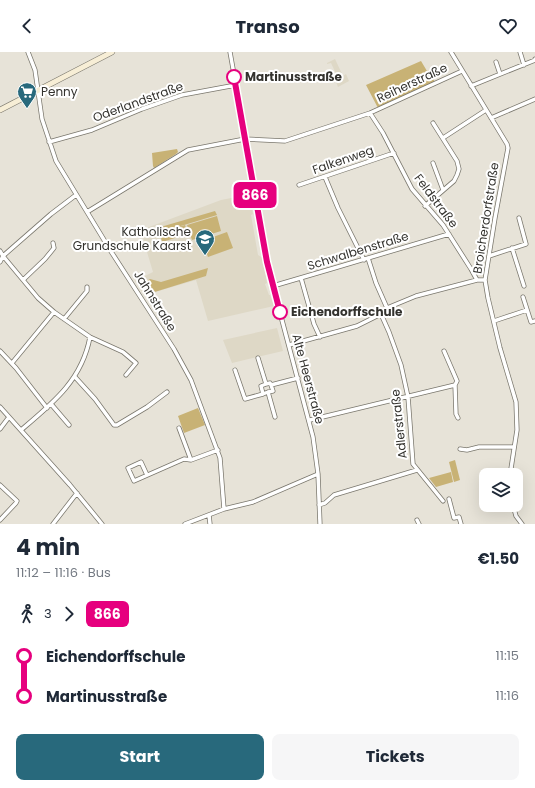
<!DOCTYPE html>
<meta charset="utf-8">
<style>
:root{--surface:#fff;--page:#f6f6f7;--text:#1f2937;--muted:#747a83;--accent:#28697c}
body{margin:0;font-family:Poppins,sans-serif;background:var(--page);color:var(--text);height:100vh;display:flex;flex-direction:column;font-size:15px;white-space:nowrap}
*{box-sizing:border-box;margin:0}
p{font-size:13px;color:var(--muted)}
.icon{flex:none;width:22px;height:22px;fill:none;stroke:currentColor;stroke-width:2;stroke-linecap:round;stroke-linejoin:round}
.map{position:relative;height:472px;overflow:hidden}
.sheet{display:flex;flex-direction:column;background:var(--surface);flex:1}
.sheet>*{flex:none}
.badge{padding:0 8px;border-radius:6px;font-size:14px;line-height:26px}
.fabs{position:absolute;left:479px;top:416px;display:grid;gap:8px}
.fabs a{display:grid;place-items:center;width:44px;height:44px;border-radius:8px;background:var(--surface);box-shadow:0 4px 16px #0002;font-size:20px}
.map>.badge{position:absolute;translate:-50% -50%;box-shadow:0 0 0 2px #fff}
.legs{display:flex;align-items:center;gap:6px;height:44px;padding:0 16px;font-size:13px}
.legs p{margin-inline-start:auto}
.summary{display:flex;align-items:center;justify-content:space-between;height:68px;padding:0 16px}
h1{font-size:22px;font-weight:700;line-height:30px}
.primary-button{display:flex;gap:8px;margin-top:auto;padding:8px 16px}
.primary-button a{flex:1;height:46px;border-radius:8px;background:var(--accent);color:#fff;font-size:16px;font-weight:700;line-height:46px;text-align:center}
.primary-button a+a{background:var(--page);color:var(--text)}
ul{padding:0 16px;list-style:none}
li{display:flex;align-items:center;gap:14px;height:40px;font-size:15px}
li i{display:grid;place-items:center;width:6px;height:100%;margin:0 5px;background:currentColor}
li i::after{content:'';width:10px;height:10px;margin:-5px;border:3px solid;border-radius:50%;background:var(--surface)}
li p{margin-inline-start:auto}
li:first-child i{background:linear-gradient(#0000 50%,currentColor 0)}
li:last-child i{background:linear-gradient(currentColor 50%,#0000 0)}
header{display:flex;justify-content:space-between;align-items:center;height:52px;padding:0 16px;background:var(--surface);font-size:18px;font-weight:700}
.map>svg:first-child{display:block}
.built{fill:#ded8c6}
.green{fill:#c8b275}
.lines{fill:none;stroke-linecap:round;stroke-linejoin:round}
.street-casing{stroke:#7a776d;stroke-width:5}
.secondary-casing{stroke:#7a776d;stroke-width:6}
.street{stroke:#fff;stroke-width:3.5}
.secondary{stroke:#f7eed6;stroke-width:5}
.line-1-casing{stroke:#fff;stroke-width:9}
.line-1{stroke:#e6007e;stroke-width:6}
.stop-1-dot{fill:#fff;stroke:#e6007e;stroke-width:2}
.labels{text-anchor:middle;stroke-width:4;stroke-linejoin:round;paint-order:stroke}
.stop-label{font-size:12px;font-weight:bold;fill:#33322e;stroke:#fff;text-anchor:start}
.street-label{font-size:12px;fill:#33322e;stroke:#fff}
.poi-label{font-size:12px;fill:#33322e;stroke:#fff;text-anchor:start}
</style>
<header><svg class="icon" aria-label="back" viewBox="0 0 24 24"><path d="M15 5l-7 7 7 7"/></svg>Transo<svg class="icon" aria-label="heart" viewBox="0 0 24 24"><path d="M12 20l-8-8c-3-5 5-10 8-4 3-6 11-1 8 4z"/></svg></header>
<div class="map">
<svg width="535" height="472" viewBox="0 0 535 472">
<rect width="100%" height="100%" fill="#e7e3d8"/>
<path class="built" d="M335 7 343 24 346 22 349 29 338 35 336 30 339 28 331 11 327 12V11Z
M252 142V145L250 146 253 162 251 163 258 203 263 206 267 231 265 232 269 243H270L274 254 208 269 196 228 145 243 135 229 153 220 147 200 141 191 144 189 141 178 221 148Z
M277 276 283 299 232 311 223 288Z"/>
<path class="green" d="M421 9 427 19 429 18 435 30 378 56 366 33Z
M177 97 178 100 176 102 154 116 153 114 152 101Z
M215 159 217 163 148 184 147 179Z
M217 164 221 179 192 188 187 173Z
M185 173 188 182 162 190 160 181Z
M227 180 233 196 208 205 202 189Z
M208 216 206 224 145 243 139 234 150 227 161 230Z
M198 356 205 373 184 381 178 364Z
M455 408 460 428 454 430 449 410Z
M451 420 453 430 436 435 429 426Z"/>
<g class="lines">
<g class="street-casing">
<path id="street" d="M28 0 35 18 42 67 56 109 112 201 174 297 191 328 220 406 224 457
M230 0 270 223 313 385 318 422 320 472
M451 0 507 92 508 96 495 166 485 228 488 246 500 296 516 350 517 378 510 423
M520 0 524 13
M496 10 500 22
M471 34 535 8V7
M370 61 383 81 412 137 443 173 471 217 477 228
M491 66 535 47
M443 86 486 58
M49 90 92 78 142 57 182 43 236 33
M433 111 443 138
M325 125 338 156 364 208
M299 133 394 101
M425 154 454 129 457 123 459 117 457 109 433 71
M87 160 188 98 245 87 285 89 370 61 462 19
M512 196 524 234
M0 199 3 204 38 246 54 260 90 285 123 300 136 311 126 323
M489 204 526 192 519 166
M368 206 376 231 387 256
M0 210 3 204 51 162 76 143
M301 226 314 272 320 285
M23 228 45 207 54 196 53 191
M273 234 331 217 449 182
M523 245 531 270 535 269
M381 262 389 280 401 313 408 345 413 412 443 449
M64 267 87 239V235
M494 269 527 258
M289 293 357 274 381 262 387 256 416 244 477 228H485
M0 299 16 316 47 356
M444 299 457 329 455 333 456 362 458 366
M258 306 266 332 270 331 271 333 298 326
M12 311 54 260
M235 318 245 347 263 342 261 334 266 332
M75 325 95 347 114 373H117L147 355 167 340
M268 340 273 339 271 333
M263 342 268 340 275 365
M51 352 69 373
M0 355 70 433 102 472
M310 368 455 333
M179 376 191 408
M0 377 9 365
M21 378C53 351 82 328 90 285
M460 397 467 398 479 395H514
M147 423 141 410 128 416 134 429 184 407 191 408 218 398
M0 433 17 449 16 451 0 468
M449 447 454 466 459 465 461 472
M319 453 325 451 334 443 417 418
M513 453 516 464 522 472
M209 463 210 472
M417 468 419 472
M53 472 77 441
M185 472 224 457 253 450 318 422"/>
</g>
<g class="secondary-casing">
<path id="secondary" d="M0 58 112 0"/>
</g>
<use href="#street" class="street"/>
<use href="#secondary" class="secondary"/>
</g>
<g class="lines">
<g class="line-1-casing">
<path id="line-1" d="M234 25 267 210 280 260"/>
</g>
<use href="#line-1" class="line-1"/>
</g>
<defs>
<g id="supermarket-pin" transform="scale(1)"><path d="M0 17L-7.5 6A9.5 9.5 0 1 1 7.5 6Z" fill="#28697c" stroke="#fff"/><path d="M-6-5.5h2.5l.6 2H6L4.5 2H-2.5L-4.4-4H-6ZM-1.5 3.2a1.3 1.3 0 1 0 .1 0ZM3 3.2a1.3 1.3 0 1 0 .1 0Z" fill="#fff"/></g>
<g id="school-pin" transform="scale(1)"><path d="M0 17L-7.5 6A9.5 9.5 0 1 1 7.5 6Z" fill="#28697c" stroke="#fff"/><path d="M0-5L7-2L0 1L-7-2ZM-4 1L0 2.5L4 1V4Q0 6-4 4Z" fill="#fff"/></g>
</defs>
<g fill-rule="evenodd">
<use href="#supermarket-pin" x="27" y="40"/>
<use href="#school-pin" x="205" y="187"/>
</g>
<g class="stop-1-dot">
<circle cx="234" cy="25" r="7"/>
<circle cx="280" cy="260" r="7"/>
</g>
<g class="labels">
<g class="stop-label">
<text x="245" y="29">Martinusstraße</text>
<text x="291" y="264">Eichendorffschule</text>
</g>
<g class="street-label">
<text transform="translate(412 31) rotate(-25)" y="4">Reiherstraße</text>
<text transform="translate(138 50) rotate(-20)" y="4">Oderlandstraße</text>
<text transform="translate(343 108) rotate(-19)" y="4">Falkenweg</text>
<text transform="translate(436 149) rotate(53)" y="4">Feldstraße</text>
<text transform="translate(486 166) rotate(-81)" y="4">Broicherdorfstraße</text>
<text transform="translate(358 199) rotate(-17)" y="4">Schwalbenstraße</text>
<text transform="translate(155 249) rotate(58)" y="4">Jahnstraße</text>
<text transform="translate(308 327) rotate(75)" y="4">Alte Heerstraße</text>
<text transform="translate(399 372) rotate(-96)" y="4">Adlerstraße</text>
</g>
<g class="poi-label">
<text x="41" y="44">Penny</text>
<text x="191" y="184" text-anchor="end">Katholische<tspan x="191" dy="14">Grundschule Kaarst</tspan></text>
</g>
</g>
</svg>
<div class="fabs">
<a><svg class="icon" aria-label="layers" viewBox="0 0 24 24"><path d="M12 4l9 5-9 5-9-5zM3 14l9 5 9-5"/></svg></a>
</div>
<b class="badge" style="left:255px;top:143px;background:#e6007e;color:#fff">866</b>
</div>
<section class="sheet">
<div class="summary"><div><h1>4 min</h1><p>11:12 – 11:16 · Bus</p></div><b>€1.50</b></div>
<div class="legs"><svg class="icon" aria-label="walk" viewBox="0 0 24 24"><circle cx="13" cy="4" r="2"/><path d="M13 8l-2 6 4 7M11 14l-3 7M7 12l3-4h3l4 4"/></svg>3<svg class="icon" aria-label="forward" viewBox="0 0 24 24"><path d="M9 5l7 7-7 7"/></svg><b class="badge" style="background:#e6007e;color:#fff">866</b></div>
<ul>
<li><i style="color:#e6007e"></i><b>Eichendorffschule</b><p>11:15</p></li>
<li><i style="color:#e6007e"></i><b>Martinusstraße</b><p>11:16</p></li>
</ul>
<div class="primary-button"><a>Start</a><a>Tickets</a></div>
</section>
